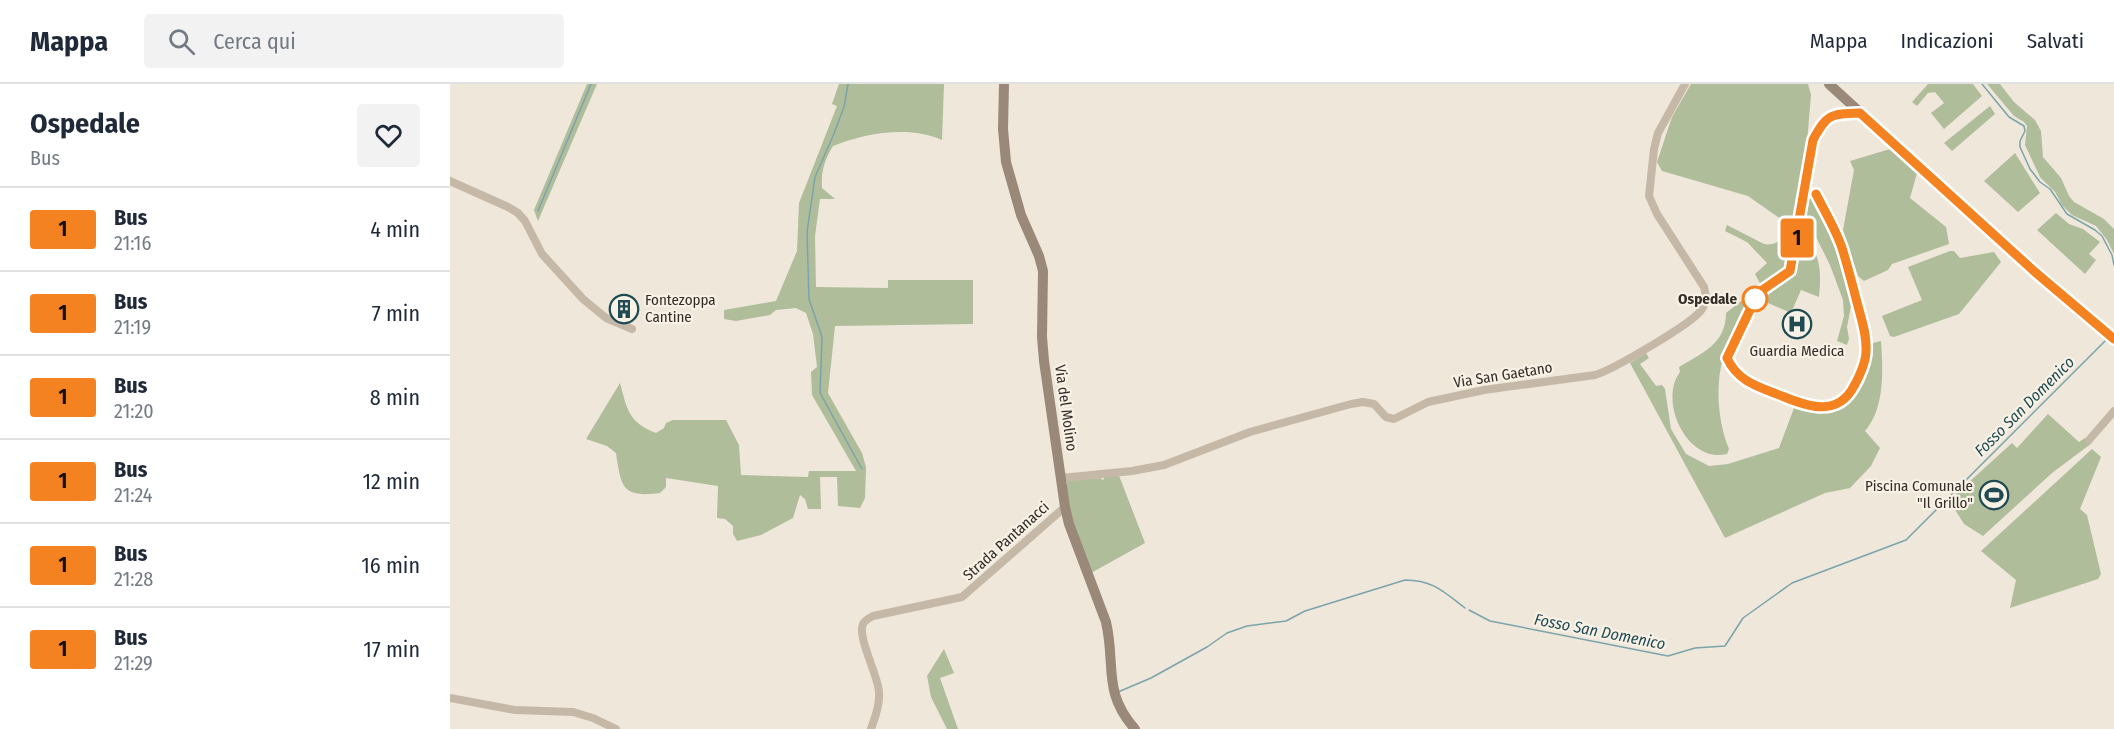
<!DOCTYPE html>
<html lang="it">
<style>
:root{--surface:#fff;--page:#f2f2f3;--text:#1f2937;--muted:#747a83;--line:#e0e1e3}
body{margin:0;font-family:"Fira Sans Condensed",sans-serif;background:var(--page);color:var(--text);height:100vh;display:flex;flex-direction:column;font-size:22px;white-space:nowrap}
*{box-sizing:border-box;margin:0}
p{font-size:20px;color:var(--muted)}
.icon{flex:none;width:33px;height:33px;fill:none;stroke:currentColor;stroke-width:2;stroke-linecap:round;stroke-linejoin:round}
.map{position:relative;flex:1;overflow:hidden}
.side{display:flex;flex-direction:column;background:var(--surface);width:450px}
.side>*{flex:none}
.badge{padding:0 12px;border-radius:4px;font-size:21px;line-height:39px}
.map>.badge{position:absolute;translate:-50% -50%;box-shadow:0 0 0 3px #fff}
.round{display:grid;place-items:center;flex:none;width:63px;height:63px;border-radius:6px;background:var(--page)}
.overview{display:flex;align-items:center;justify-content:space-between;height:102px;padding:0 30px}
h1{font-size:28px;font-weight:700;line-height:45px}
ul{padding:0;list-style:none}
li{display:flex;align-items:center;gap:18px;height:84px;padding:0 30px;border-top:2px solid var(--line)}
li div{flex:1}
li b{display:block;font-size:22px}
li em{font-style:normal}
li .badge{min-width:66px;font-weight:700;text-align:center}
header{display:flex;align-items:center;gap:36px;box-sizing:border-box;height:84px;padding:0 30px;background:var(--surface);border-bottom:2px solid var(--line)}
header strong{font-size:28px}
nav{display:flex;gap:33px;margin-inline-start:auto;font-size:21px}
.search{width:420px;height:54px;background:var(--page);display:flex;align-items:center;gap:15px;box-sizing:border-box;padding:0 21px;border-radius:6px;color:var(--muted);font-size:22px}
main{display:flex;flex:1;min-height:0}
.map>svg:first-child{display:block}
.green{fill:#afbd9b}
.lines{fill:none;stroke-linecap:round;stroke-linejoin:round}
.stream{stroke:#7ba4aa;stroke-width:1.5}
.street{stroke:#c6b8a7;stroke-width:8}
.secondary{stroke:#9a8878;stroke-width:10}
.line-casing{stroke:#fff;stroke-width:14}
.line{stroke:#f58220;stroke-width:9}
.stop-dot{fill:#fff;stroke:#f58220;stroke-width:3}
.labels{text-anchor:middle;stroke-width:4.5;stroke-linejoin:round;paint-order:stroke}
.stop-label{font-size:15px;font-weight:bold;fill:#332c27;stroke:#f8f1e6;text-anchor:end}
.poi-label{font-size:15px;fill:#332c27;stroke:#f8f1e6;text-anchor:start}
.street-label{font-size:15px;fill:#332c27;stroke:#f8f1e6}
.water-label{font-size:16px;font-style:italic;fill:#1f4a52;stroke:#f8f1e6}
</style>
<header>
<strong>Mappa</strong>
<div class="search"><svg class="icon" aria-label="search" viewBox="0 0 24 24"><circle cx="10" cy="10" r="6"/><path d="M15 15l6 6"/></svg>Cerca qui</div>
<nav><a>Mappa</a><a>Indicazioni</a><a>Salvati</a></nav>
</header>
<main>
<section class="side">
<div class="overview"><div><h1>Ospedale</h1><p>Bus</p></div><a class="round"><svg class="icon" aria-label="heart" viewBox="0 0 24 24"><path d="M12 20l-8-8c-3-5 5-10 8-4 3-6 11-1 8 4z"/></svg></a></div>
<ul>
<li><span class="badge" style="background:#f58220;color:#111">1</span><div><b>Bus</b><p>21:16</p></div><em>4 min</em></li>
<li><span class="badge" style="background:#f58220;color:#111">1</span><div><b>Bus</b><p>21:19</p></div><em>7 min</em></li>
<li><span class="badge" style="background:#f58220;color:#111">1</span><div><b>Bus</b><p>21:20</p></div><em>8 min</em></li>
<li><span class="badge" style="background:#f58220;color:#111">1</span><div><b>Bus</b><p>21:24</p></div><em>12 min</em></li>
<li><span class="badge" style="background:#f58220;color:#111">1</span><div><b>Bus</b><p>21:28</p></div><em>16 min</em></li>
<li><span class="badge" style="background:#f58220;color:#111">1</span><div><b>Bus</b><p>21:29</p></div><em>17 min</em></li>
</ul>
</section>
<div class="map">
<svg width="1664" height="645" viewBox="0 0 1664 645">
<rect width="100%" height="100%" fill="#efe7da"/>
<path class="green" d="M137 0H147L88 137 84 126Z
M389 0H494L492 56C460 41 414 49 383 62 374 77 371 88 372 104L385 115H370L365 152 366 203 438 204V196H523V240L385 242 378 309 412 369 416 383 415 414 410 424 388 422 387 393H370L371 425H358L355 415 350 411 343 434 311 451 287 457 283 450V442L275 435 267 434 268 402 216 394V403L210 409C172 414 171 403 166 369L157 362 136 355 170 299C177 325 178 338 206 349L214 344 216 339 223 336H276L289 361 291 391 358 393 359 387H406L362 311 361 288 367 283 363 250 356 229 346 224 326 226 320 231 286 237 274 235V226L326 217 347 167 349 119 387 22 382 20Z
M1241 0H1358L1361 11 1357 58 1335 185 1311 201 1305 190 1317 179 1297 158 1275 147 1277 141 1314 160C1329 163 1339 150 1332 136L1298 112 1212 87 1207 78 1222 33Z
M1478 0H1523L1532 12 1494 45 1481 29 1494 19 1485 8 1478 9 1467 22 1462 18Z
M1537 0H1550L1564 18 1585 36 1591 47 1593 73 1611 94 1619 112 1624 118 1654 135 1664 145V170L1657 156 1646 142 1622 131 1612 121 1605 108 1590 93 1575 61 1577 42 1574 38 1564 32Z
M1540 22 1545 30 1502 67 1494 59Z
M1440 65 1467 89 1460 114 1496 143 1499 160 1442 180 1438 186 1414 197 1408 192 1393 146 1404 86 1400 77Z
M1565 69 1590 109 1568 128 1534 97Z
M1359 108 1363 112 1386 162 1401 208V222L1397 243 1399 255 1397 261 1387 257 1394 232 1393 216 1380 181 1355 131Z
M1606 129 1619 140 1633 145 1650 158 1639 170 1646 176 1635 190 1587 146Z
M1351 147H1355C1369 174 1372 182 1369 213L1351 206 1341 229 1318 219 1315 213 1344 192Z
M1500 167H1504L1510 174 1544 168 1551 178 1509 230 1444 253 1440 252 1432 232 1472 216 1458 183Z
M1300 210C1291 230 1279 252 1273 274 1265 302 1268 339 1279 365L1277 370C1237 380 1208 317 1230 288L1229 283C1252 269 1276 260 1276 229Z
M1431 257C1433 286 1435 324 1415 347L1430 364 1421 382 1400 404 1375 409 1275 454 1180 279 1196 269 1199 274 1190 280 1206 302 1212 301 1215 305 1221 345 1236 370 1259 382 1278 380 1329 364 1344 324C1395 343 1421 306 1423 259Z
M1598 330 1629 358 1635 354 1642 359 1602 389 1533 452 1514 440 1504 424 1506 410 1562 359 1567 364Z
M1642 365 1651 373 1630 425 1637 431 1651 490 1648 495 1560 524 1566 496 1531 467Z
M668 389 695 459 641 489C632 464 614 422 617 396L651 394 652 396 654 395 653 391Z
M494 565 504 589 490 594 508 645H497L481 613 477 592Z"/>
<g class="lines">
<path class="stream" d="M398 0 394 23 383 52 365 93 357 148 359 215 372 253 370 309 412 385
M1532 0 1559 33 1574 42 1575 47 1570 57V63L1580 85 1590 98 1600 105 1617 130 1645 146 1652 152 1662 171 1664 181
M88 127 141 0
M1019 526 1040 537 1218 572 1245 564 1275 562 1293 534 1342 499 1456 456 1656 256
M668 608 701 594 757 563 777 549 797 542 836 537 855 527 955 496C983 496 994 508 1015 524"/>
<path class="street" d="M0 97 58 123 68 129 75 137 92 170 133 215 156 234 182 245
M1639 356 1664 327
M611 394 682 387 714 381 800 348 901 320 913 318 924 320 936 333 944 335 978 318 1034 306 1145 291C1162 286 1244 239 1252 225 1256 219 1256 210 1254 203L1207 130 1199 112 1204 65 1208 49 1235 0
M0 614 65 626 123 628 143 634 166 645
M421 645C425 633 430 621 429 608 428 591 407 553 413 540 415 536 419 534 423 532L512 513 615 423"/>
<path class="secondary" d="M554 0 553 45 556 78 571 131 589 172 593 187 592 253 594 277 615 423 619 440 656 538C666 581 652 608 685 645
M1379 0 1585 188 1664 255"/>
</g>
<g class="lines">
<g class="line-casing">
<path id="line" d="M1366 110C1375 128 1386 146 1392 164 1398 183 1403 203 1408 222 1412 237 1417 252 1416 267 1416 279 1410 291 1404 302 1388 333 1358 323 1332 312 1309 303 1288 298 1277 274L1308 209 1340 187 1363 56C1377 30 1380 30 1410 29L1585 188 1664 255"/>
</g>
<use href="#line" class="line"/>
</g>
<defs>
<g id="building-ring" transform="scale(1.5)"><circle r="9.5" fill="#f8f1e6" stroke="#1f4a52" stroke-width="1.5"/><path d="M-4-6H4V6H1V3H-1V6H-4ZM-2.5-4.3h1.7v1.8h-1.7ZM.8-4.3h1.7v1.8H.8ZM-2.5-1h1.7V.8h-1.7ZM.8-1h1.7V.8H.8Z" fill="#1f4a52"/></g>
<g id="hospital-ring" transform="scale(1.5)"><circle r="9.5" fill="#f8f1e6" stroke="#1f4a52" stroke-width="1.5"/><path d="M-5-5h3v3.5h4V-5h3V5h-3V1.5h-4V5h-3Z" fill="#1f4a52"/></g>
<g id="stadium-ring" transform="scale(1.5)"><circle r="9.5" fill="#f8f1e6" stroke="#1f4a52" stroke-width="1.5"/><path d="M0-5a6.5 5 0 1 0 0 10a6.5 5 0 1 0 0-10ZM-3.5-1.8h7v3.6h-7Z" fill="#1f4a52"/></g>
</defs>
<g fill-rule="evenodd">
<use href="#building-ring" x="174" y="225"/>
<use href="#hospital-ring" x="1347" y="240"/>
<use href="#stadium-ring" x="1544" y="411"/>
</g>
<circle class="stop-dot" cx="1305" cy="215" r="12"/>
<g class="labels">
<g class="stop-label">
<text x="1287" y="220">Ospedale</text>
</g>
<g class="poi-label">
<text x="195" y="221">Fontezoppa<tspan x="195" dy="17">Cantine</tspan></text>
<text x="1347" y="272" text-anchor="middle">Guardia Medica</text>
<text x="1523" y="407" text-anchor="end">Piscina Comunale<tspan x="1523" dy="17">"Il Grillo"</tspan></text>
</g>
<g class="street-label">
<text transform="translate(1053 291) rotate(-9)" y="5">Via San Gaetano</text>
<text transform="translate(616 324) rotate(82)" y="5">Via del Molino</text>
<text transform="translate(556 457) rotate(-42)" y="5">Strada Pantanacci</text>
</g>
<g class="water-label">
<text transform="translate(1574 322) rotate(-45)" y="6">Fosso San Domenico</text>
<text transform="translate(1150 547) rotate(11)" y="6">Fosso San Domenico</text>
</g>
</g>
</svg>
<b class="badge" style="left:1347px;top:154px;background:#f58220;color:#111">1</b>
</div>
</main>
